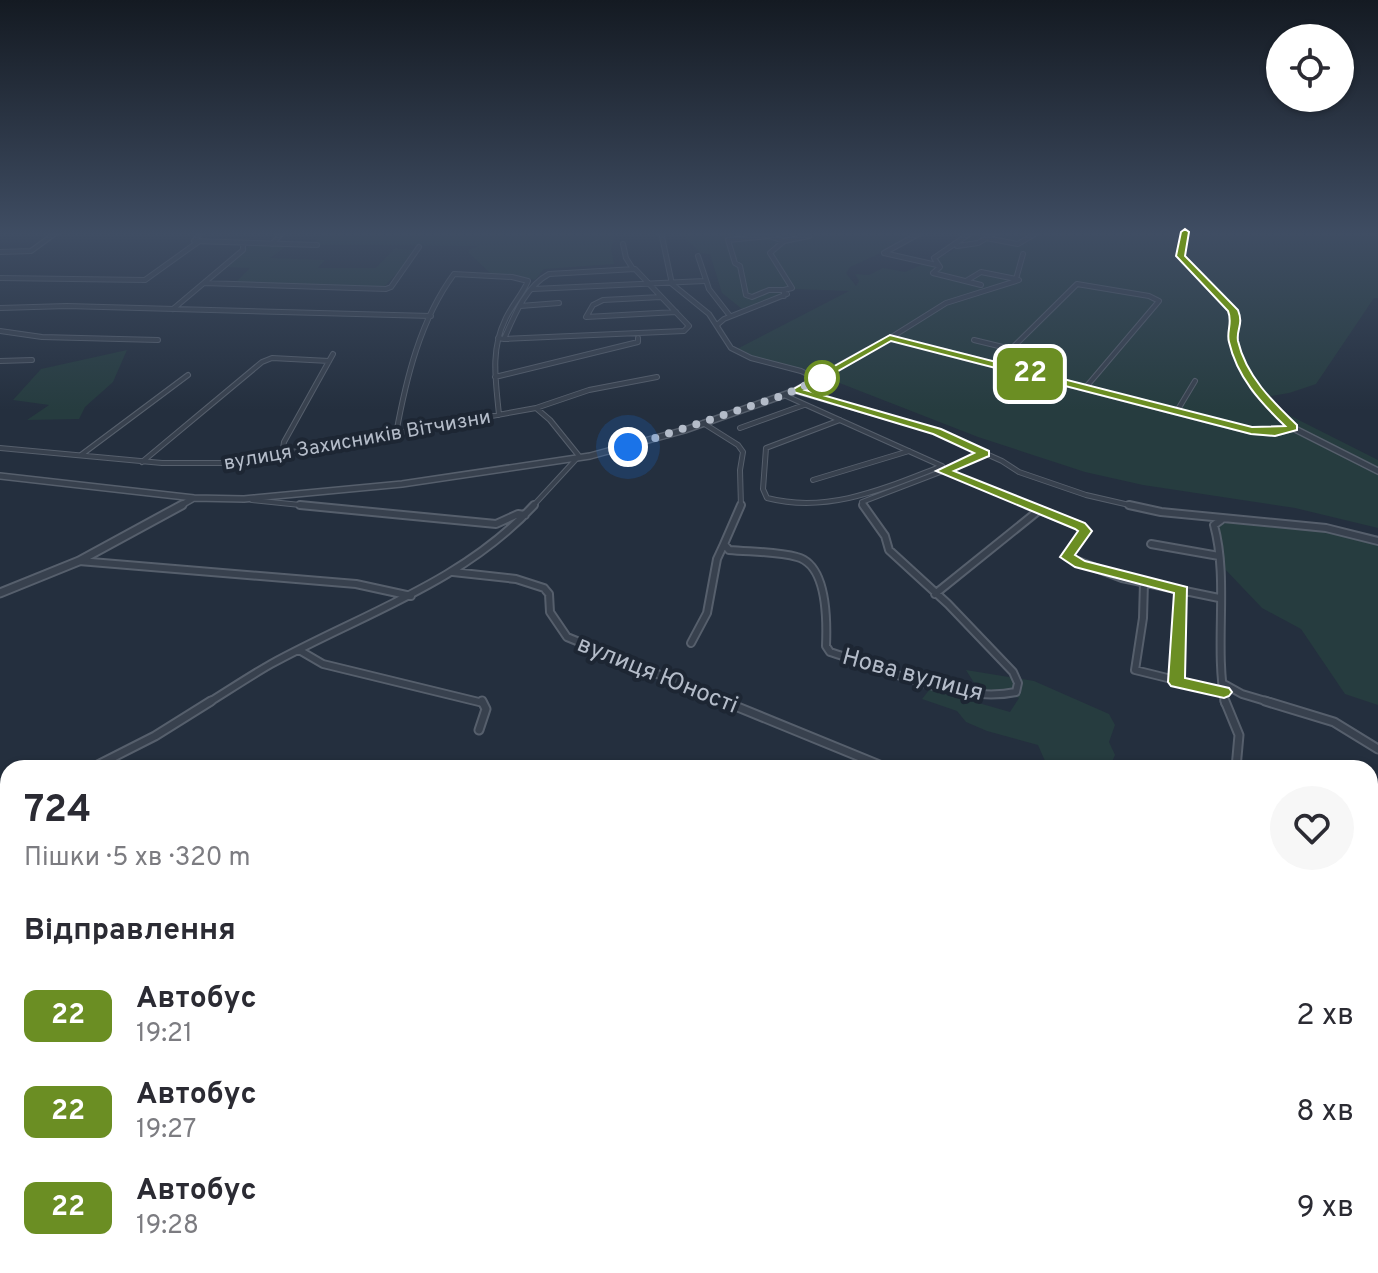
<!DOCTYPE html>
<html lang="uk">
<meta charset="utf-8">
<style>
:root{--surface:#fff;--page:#f7f7f7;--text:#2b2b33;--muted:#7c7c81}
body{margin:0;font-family:Overpass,sans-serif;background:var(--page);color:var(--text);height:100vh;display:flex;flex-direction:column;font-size:30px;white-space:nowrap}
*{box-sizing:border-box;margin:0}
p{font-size:26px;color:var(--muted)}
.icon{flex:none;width:44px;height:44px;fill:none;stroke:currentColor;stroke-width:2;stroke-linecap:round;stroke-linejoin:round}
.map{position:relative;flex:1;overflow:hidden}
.drawer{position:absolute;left:0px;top:760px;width:1378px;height:514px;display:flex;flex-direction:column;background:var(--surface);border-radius:24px 24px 0 0;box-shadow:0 2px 6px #0004}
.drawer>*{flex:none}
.badge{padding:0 16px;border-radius:12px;font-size:28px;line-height:52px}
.controls{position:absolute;left:1266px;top:24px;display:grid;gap:16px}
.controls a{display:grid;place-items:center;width:88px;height:88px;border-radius:50%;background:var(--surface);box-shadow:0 2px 6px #0004;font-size:40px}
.you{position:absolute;width:40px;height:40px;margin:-20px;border:6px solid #fff;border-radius:50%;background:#1a73e8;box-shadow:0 0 0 12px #1a73e833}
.map>.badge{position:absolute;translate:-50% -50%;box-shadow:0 0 0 4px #fff}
h2{padding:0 24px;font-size:30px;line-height:72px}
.round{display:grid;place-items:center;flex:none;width:84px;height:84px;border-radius:42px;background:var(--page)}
.overview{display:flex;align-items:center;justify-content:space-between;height:136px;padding:0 24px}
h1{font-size:38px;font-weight:700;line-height:60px}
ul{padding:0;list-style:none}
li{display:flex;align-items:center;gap:24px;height:96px;padding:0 24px}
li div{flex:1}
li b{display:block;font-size:30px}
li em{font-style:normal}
li .badge{min-width:88px;font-weight:700;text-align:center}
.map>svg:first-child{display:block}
.green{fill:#263c3f}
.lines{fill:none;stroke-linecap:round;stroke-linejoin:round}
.stream{stroke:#394c67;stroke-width:3}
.minor-far2-casing{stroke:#565f6c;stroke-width:6}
.minor-far1-casing{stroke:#565f6c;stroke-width:10}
.minor-casing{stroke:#565f6c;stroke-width:11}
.tertiary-far2-casing{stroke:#565f6c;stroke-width:6}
.tertiary-far1-casing{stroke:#565f6c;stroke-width:8}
.tertiary-casing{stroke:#565f6c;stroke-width:11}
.minor-far2{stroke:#38414e;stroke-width:4}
.minor-far1{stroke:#38414e;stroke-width:6}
.minor{stroke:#38414e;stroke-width:7}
.tertiary-far2{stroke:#38414e;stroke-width:4}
.tertiary-far1{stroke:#38414e;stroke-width:5}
.tertiary{stroke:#38414e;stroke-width:7}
.line{fill:#6b8e23;stroke:#fff;stroke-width:2}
.walk{stroke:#b4bcc9;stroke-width:8;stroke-dasharray:0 14.4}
.stop-dot{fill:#fff;stroke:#6b8e23;stroke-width:4}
.labels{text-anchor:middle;stroke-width:8;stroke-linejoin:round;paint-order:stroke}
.far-street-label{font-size:20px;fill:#b4bcc9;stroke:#1d2633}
.street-label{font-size:24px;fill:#b4bcc9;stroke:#1d2633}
</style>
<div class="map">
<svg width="1378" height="1273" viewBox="0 0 1378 1273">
<rect width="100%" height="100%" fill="#242f3e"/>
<path class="green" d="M323 232H616L611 249 614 264 544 269 535 280 490 273 469 253V250L479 246 312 245Z
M680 232H927L850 267 846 273 856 286 859 281 855 274 869 275 883 268 905 272 951 252 977 232H1378V298H1374L1316 384 1289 393 1265 397 1277 409 1378 460V528L1295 508 1143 485 1085 472 978 437 801 368 754 357 737 349 849 291 795 289 742 309 722 293 710 254 700 253Z
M250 245 287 246 270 258 325 260 318 268H376L395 248 418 251 383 288 235 283 250 268 225 267Z
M127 350 113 382 85 407 79 419 27 420 49 405 13 400 41 369Z
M1224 520 1316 529 1378 543V705L1345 694 1301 629 1262 608 1223 567 1219 524Z
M966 670 1034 681 1109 714 1115 725 1109 742 1115 755 1109 768H1048L1038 745 987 731 966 722 957 711 922 699 930 689 1010 712 1019 698 978 689Z
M0 943H8V1266H1370V1129L1378 1135V1273H0V1045L6 1022 0 1008Z"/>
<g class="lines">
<path class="stream" d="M0 1072 8 1070"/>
<g class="minor-far2-casing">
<path id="minor-far2" d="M202 232 194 241 317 245
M661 232 672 284 709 314 731 348 751 358 801 371 820 380
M972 232 934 258 940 267 933 273 981 285
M986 238 1018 244 1038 232
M784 241 769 236 728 240 735 263 740 266 746 295 752 297 769 290H784
M272 244 283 232
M623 244 626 258 633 269
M957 246 978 243 997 232
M0 252 31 251 57 232
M884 253 937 265
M884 253 922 232
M698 256 709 289 730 316
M635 269 689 326 684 331 504 339C514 316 526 286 549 274Z
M0 278 145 280 198 242
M966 281 981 272 1016 279
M204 283 386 289 391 287 419 247
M533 289 704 281
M784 296V290L792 288 770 253 784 241 809 236 801 232
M661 297 603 300 593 305 586 317 676 312
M520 306 559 303
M0 308 67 306 431 316
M173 309 243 250V244
M717 325 724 319 787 294
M0 331 42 337 158 340
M498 338 504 339
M890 338 946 303 1019 280 1016 279 1023 254
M974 340 1011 349
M0 361 32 360
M995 365 1077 284 1149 296 1159 301 1086 387
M495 377 638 342V338
M795 391 937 432 1002 461 1019 472 1086 495 1138 507
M784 395 942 466
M536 408 589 390 657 377
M1177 411 1195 381
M840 420 766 448 763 489 767 498C829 514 885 488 942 466
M703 423 738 445 743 452 740 470 741 507
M740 428 804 405
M396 434C406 379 420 320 454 274L512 277 528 281C522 295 511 306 505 320 490 351 496 382 499 415
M0 448 162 463H230L536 408 550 420 579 456 532 507
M985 454 943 471 1032 507
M81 455 188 375
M282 455 284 442 333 354
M142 462 262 362 272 358 329 361
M813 480 909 451
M252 500 320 507
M864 507 862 502 943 471"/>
</g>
<g class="minor-far1-casing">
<path id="minor-far1" d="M300 505 496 524 518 514 525 515
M1027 505 1080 526 1085 531 1067 557 1122 578 1219 598
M1129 505 1161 512 1326 528 1378 541
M1221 520 1214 525C1229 580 1214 645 1225 703
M724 544 741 505
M1151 544 1219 556
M79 561 356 584 411 596
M453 572 516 579 544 588 549 594 550 612 567 637 728 703
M1144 582 1143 618 1135 670 1224 692
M935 594 1038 511
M691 643 707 613 717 559 724 544 729 550C751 552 776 551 797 557 828 565 827 622 826 646L830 652C885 669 959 704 1016 692L1018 683 1013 672 948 604 889 550 885 536 863 505
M299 650 323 664 483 703
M1176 682 1182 590
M1224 684 1242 694 1272 703
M208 703C229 690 250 676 271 664 362 614 462 583 534 505"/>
</g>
<g class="minor-casing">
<path id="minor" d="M723 701 887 768
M1225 701 1239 735 1236 768
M1265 701 1334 722 1378 749
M479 730 486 709 482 701
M92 768 155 736 211 701
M0 810 8 807"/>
</g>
<g class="tertiary-far2-casing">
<path id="tertiary-far2" d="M1185 232 1181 256 1233 310C1239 326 1231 337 1238 353
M863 353 890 338 948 353"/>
</g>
<g class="tertiary-far1-casing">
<path id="tertiary-far1" d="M941 351 1251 431 1275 433 1293 428
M1237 351 1255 390 1293 428 1378 471
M0 476 194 498 244 499 402 484 590 456 685 430 795 391 867 351
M178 507 192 499"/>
</g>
<g class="tertiary-casing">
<path id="tertiary" d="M0 593 79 561 182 505"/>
</g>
<use href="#minor-far2" class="minor-far2"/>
<use href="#minor-far1" class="minor-far1"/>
<use href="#minor" class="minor"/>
<use href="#tertiary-far2" class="tertiary-far2"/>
<use href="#tertiary-far1" class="tertiary-far1"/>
<use href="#tertiary" class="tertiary"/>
</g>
<linearGradient id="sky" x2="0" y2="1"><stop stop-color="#141a22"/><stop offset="0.57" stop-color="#3f4d63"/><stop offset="1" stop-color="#3f4d63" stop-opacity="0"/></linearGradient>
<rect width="1378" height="410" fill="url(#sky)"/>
<path class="line" d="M1185 229 1189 232 1185 256 1238 310C1244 325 1236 329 1238 341 1246 376 1273 402 1297 425V430L1275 436 1251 434 891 341 805 390 941 429 989 451V456L954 471 1085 523 1092 531 1075 555 1085 561 1187 587 1185 678 1229 688 1232 692 1229 696 1224 698 1171 686 1168 682 1174 593 1075 567 1060 557 1078 531 1075 529 936 471 974 453 933 434 790 391 890 335 1252 427 1285 426C1260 402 1237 377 1229 342 1226 331 1233 323 1228 311L1176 256 1181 232Z"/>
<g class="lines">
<path class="walk" d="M628 447 784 395 822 378"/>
</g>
<circle class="stop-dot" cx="822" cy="378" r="16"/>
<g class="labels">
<g class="far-street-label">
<text transform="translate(357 439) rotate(-10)" y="7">вулиця Захисників Вітчизни</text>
</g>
<g class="street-label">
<text transform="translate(658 674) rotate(22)" y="8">вулиця Юності</text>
<text transform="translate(913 674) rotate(15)" y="8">Нова вулиця</text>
</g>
</g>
</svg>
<div class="controls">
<a><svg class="icon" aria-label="locate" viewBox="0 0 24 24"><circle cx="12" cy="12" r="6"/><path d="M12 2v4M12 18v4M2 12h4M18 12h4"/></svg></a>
</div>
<div class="you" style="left:628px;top:447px"></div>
<b class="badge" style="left:1030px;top:374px;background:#6b8e23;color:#fff">22</b>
<section class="drawer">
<div class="overview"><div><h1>724</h1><p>Пішки · 5 хв · 320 m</p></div><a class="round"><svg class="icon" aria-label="heart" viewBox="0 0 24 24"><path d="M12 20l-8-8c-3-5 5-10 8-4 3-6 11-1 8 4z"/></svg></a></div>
<h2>Відправлення</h2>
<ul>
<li><span class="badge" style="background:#6b8e23;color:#fff">22</span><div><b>Автобус</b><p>19:21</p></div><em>2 хв</em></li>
<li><span class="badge" style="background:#6b8e23;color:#fff">22</span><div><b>Автобус</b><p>19:27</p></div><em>8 хв</em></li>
<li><span class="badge" style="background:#6b8e23;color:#fff">22</span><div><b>Автобус</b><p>19:28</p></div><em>9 хв</em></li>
</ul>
</section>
</div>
